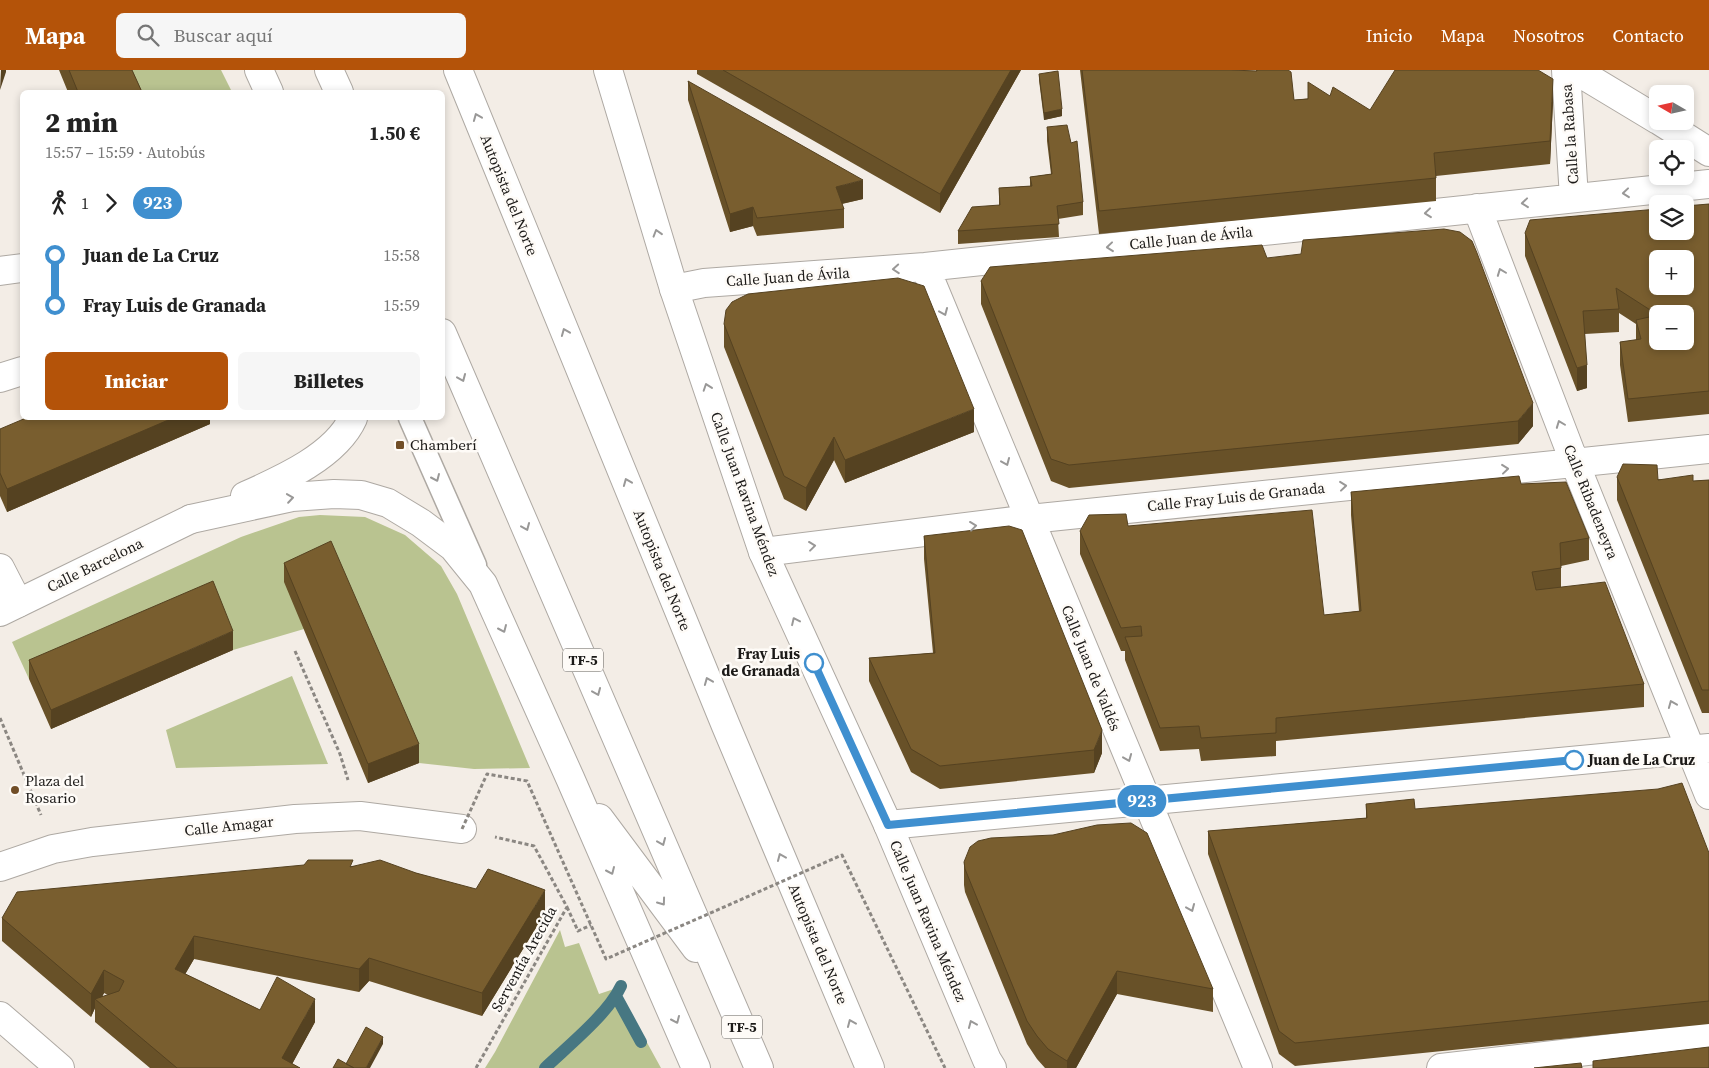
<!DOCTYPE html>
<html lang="es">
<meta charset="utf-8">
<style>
:root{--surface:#fff;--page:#f6f6f6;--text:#222;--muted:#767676;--accent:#b45309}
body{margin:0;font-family:"Source Serif 4",serif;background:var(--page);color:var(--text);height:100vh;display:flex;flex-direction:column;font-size:19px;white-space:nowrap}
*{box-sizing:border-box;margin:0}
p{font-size:16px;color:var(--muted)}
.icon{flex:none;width:28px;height:28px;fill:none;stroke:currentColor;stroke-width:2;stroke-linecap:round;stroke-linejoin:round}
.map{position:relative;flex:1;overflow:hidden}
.drawer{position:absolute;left:20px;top:20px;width:425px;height:330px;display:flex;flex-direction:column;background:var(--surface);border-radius:8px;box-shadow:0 2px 8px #0003}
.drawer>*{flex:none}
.badge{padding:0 10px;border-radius:16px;font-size:18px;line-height:32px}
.needle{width:32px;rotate:279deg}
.tools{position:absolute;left:1649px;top:15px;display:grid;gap:10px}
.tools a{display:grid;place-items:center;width:45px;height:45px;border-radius:8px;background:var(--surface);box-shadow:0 2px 8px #0003;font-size:25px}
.map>.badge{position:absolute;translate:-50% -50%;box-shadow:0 0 0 2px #fff}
.legs{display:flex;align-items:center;gap:8px;height:55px;padding:0 25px;font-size:16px}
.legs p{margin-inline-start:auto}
.headline{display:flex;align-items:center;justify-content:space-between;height:85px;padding:0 25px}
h1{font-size:28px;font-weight:800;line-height:38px}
.button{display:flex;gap:10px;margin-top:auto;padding:10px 25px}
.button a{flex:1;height:58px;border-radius:8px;background:var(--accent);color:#fff;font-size:20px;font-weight:800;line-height:58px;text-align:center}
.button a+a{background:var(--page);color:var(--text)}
ul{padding:0 25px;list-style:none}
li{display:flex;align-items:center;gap:18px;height:50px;font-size:19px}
li i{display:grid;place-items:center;width:8px;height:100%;margin:0 6px;background:currentColor}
li i::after{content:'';width:12px;height:12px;margin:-6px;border:4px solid;border-radius:50%;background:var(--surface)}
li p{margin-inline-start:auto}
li:first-child i{background:linear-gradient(#0000 50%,currentColor 0)}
li:last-child i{background:linear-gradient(currentColor 50%,#0000 0)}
header{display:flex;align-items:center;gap:30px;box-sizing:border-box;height:70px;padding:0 25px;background:var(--accent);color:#fff}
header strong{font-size:24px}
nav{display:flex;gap:28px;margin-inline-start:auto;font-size:18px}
.search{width:350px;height:45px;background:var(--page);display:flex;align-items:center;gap:12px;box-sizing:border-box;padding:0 18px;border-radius:8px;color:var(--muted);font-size:19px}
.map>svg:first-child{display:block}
.green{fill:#b9c390}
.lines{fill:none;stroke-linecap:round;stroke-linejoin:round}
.stream{stroke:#477782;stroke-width:12}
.lane-casing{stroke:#aea9a3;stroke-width:25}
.street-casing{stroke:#aea9a3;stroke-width:30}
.secondary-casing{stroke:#aea9a3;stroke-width:30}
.highway-casing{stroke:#aea9a3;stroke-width:30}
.path{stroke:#8b8782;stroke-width:3;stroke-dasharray:4 2.5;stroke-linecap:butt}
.lane{stroke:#fff;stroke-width:22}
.street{stroke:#fff;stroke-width:28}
.secondary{stroke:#fff;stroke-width:28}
.highway{stroke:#fff;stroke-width:28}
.path-bridge{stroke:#8b8782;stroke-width:3;stroke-dasharray:4 2.5;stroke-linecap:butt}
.wall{fill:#685128;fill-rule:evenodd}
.shaded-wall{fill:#554221}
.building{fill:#795e2f;stroke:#554221;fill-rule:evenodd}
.oneway{stroke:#999897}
.line-1-casing{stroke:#fff;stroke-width:11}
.line-1{stroke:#3f8fcf;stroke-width:8}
.poi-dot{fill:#714e27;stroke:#fefbf7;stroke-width:2}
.stop-1-dot{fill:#fff;stroke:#3f8fcf;stroke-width:2.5}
.labels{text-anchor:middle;stroke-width:5;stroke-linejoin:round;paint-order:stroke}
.shield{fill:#fefbf7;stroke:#605e5b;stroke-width:1}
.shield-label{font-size:14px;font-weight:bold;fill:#1c1a18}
.street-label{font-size:15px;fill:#1c1a18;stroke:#fefbf7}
.poi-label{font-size:15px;fill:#1c1a18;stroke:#fefbf7;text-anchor:start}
.stop-label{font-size:15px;font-weight:bold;fill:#1c1a18;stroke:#fefbf7;text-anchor:end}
</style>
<header>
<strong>Mapa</strong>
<div class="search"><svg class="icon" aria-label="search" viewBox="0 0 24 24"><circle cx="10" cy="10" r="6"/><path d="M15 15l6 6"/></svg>Buscar aquí</div>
<nav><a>Inicio</a><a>Mapa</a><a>Nosotros</a><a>Contacto</a></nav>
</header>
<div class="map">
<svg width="1709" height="998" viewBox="0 0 1709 998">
<rect width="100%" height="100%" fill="#f3ede6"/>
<path class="green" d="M123 0H221L232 22H132Z
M320 445 365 447 405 465 441 496 457 524 530 698 474 699 419 693 304 559 233 580 213 529 29 609 12 572 241 467 299 447Z
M292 606 328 694 176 698 166 660Z
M560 860 565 877 579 873 599 924 617 918 661 998H485L495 982Z"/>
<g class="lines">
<path class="stream" d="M616 926 641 972
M545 998C568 976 608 944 621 916"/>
<g class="lane-casing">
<path id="lane" d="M410 348 475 495"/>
</g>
<g class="street-casing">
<path id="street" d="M1566 0 1574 128
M1575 0 1658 50
M1660 51 1709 82
M1477 138 1574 391 1709 725
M925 197 1258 998
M0 201 22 198
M674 219 704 213 925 197 1709 114
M0 308 22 301
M763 482 1030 449 1709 379
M0 498 18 533
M888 755 1709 678
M0 797 53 779 92 772 295 749 360 746 462 759
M1441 998 1709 967"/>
</g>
<g class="secondary-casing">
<path id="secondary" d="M608 0 674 219 763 482 888 755 987 990 992 998
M0 542 191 449
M0 946 60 998"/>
</g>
<g class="highway-casing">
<path id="highway" d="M259 0 269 22
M329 0 339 22
M458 0 726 656 870 998
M442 263 759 998
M245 426C281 410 336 386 353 348
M191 449 292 427 334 424 361 425 388 433 421 453 453 477 483 514 570 708 696 998
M599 748 696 878"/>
</g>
<path class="path" d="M295 581 340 684 348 710
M0 648 41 745
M567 837 578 861 591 855
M476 998 567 837 534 776 495 767"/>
<use href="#lane" class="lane"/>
<use href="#street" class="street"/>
<use href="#secondary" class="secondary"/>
<use href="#highway" class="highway"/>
<path class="path-bridge" d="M462 759 487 704 527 711 606 889 842 785 945 998"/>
</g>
<path class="wall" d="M59 0H132L142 22H68Z
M697 0H1021L940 143 697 4Z
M1080 0H1231L1256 1V0H1288L1294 30 1330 26 1370 40 1553 32 1550 94 1436 106V131L1099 164Z
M1039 4 1062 46 1044 50 1039 10Z
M688 11 863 129 842 134 844 139V158L757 166 753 156 730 162 688 30Z
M1047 57 1083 132V145L1058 149 1059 167 958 174V161L999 135V118L1030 116V107L1051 104 1047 71Z
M1709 134V344L1628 352 1620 295V272L1636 270V254L1619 243V262L1585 264 1587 318 1577 321 1525 186V163Z
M1267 188 1533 356 1518 374 1069 418 1051 411 981 234V211Z
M724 254 974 362 845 413 834 390 806 441 784 429 724 277Z
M210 348V354L7 442 0 426V359Z
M1617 407 1693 411 1709 410V643H1702L1617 430Z
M1521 414 1589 468V490L1561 496V517L1644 614V637L1276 671V686L1201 691 1199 679 1160 681 1125 590V581H1121L1080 484V461L1128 456 1324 545 1359 541 1351 445V422Z
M924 466 1102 683 1094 703 940 719 911 702 869 611V588L933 583 924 489Z
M284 493 419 693 368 713 284 512Z
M233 580 51 659 29 609V590Z
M1366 734 1415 739 1709 783V954L1295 996 1279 984 1208 784V761L1366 748Z
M964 792 1213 919V942L1117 924 1076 998H1045L1037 989 1027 974 965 822 964 815Z
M353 796 416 803 545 843 482 946 369 911 359 922 194 889 185 904 260 940 315 952 292 994 300 998H150L95 952V938L91 947 2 871V848ZM104 923 108 925 102 927Z"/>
<path class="shaded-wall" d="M1 0H6V2L0 20Z
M1011 0H1021L940 143V124Z
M1553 9V32L1550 94V71Z
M1062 39V46L1044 50V43Z
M863 110V129L836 135V117Z
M753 137V156L730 162V144Z
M1587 295V318L1577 321V298Z
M1533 333V356L1518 374V351Z
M974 339V362L845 413V390Z
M173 348H210V354L7 442V419Z
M834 367V390L806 441V418Z
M233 561V580L51 659V640Z
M1102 660V683L1094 703V680Z
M419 674V693L368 713V694Z
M545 820V843L482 946V923Z
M194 866V889L175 922V899Z
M369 888V911L359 922V899Z
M104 900V923L99 932 95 929V938L91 947V924Z
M1117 901V924L1076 998H1067V991Z
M315 929V952L290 998 282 988Z
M383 967V974L370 998H366Z"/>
<path class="building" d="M69 0H132L142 22H78Z
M723 0H1011L940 124Z
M1082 0H1231L1257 1V0H1288L1291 2 1294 30 1308 29V12L1330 26 1333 17 1370 40 1395 0H1538L1553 9 1550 71 1434 83 1436 108 1099 141Z
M1058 1 1062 39 1044 43 1039 4Z
M688 11 863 110 836 117 844 139 757 148 753 137 730 144Z
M1067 55 1071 73 1077 71 1083 132 1057 136 1059 154 958 161 972 137 1000 135 999 118 1032 116 1030 107 1052 104 1047 57Z
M1709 134V321L1628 329 1620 272 1641 269 1636 250 1658 245V271H1685V244H1658V245L1616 218 1619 239 1583 241 1587 295 1577 298 1525 163 1530 150 1658 139V161H1685V136ZM1658 189H1685V216H1658Z
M1444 159 1460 162 1472 171 1477 183 1533 333 1518 351 1069 395 1051 389 981 211 990 197 1262 175 1267 188 1301 184 1303 170Z
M898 208 924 216 974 339 845 390 834 367 806 418 784 406 724 254 726 240 732 232 748 224Z
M26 348H173L7 419 0 403V359Z
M1623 394 1657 395 1658 410 1693 405V411L1709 410V620H1702L1617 407Z
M1519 406 1521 414 1566 412 1589 468 1560 473 1561 498 1532 502 1536 520 1605 512 1644 614 1276 648V663L1201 668 1199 656 1160 658 1125 567 1142 566 1141 556 1121 558 1080 461 1089 445 1126 444 1128 456 1312 440 1324 545 1361 541 1351 422Z
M1009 456 1022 460 1102 660 1094 680 940 696 911 679 869 588 935 583 924 466Z
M331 471 419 674 368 694 284 493Z
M213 511 233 561 51 640 29 590Z
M1682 713 1709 783V931L1295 973 1279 961 1208 761 1367 748 1366 734 1414 729 1415 739 1658 719Z
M1131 753 1147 763 1213 919 1117 901 1067 991 1048 979 1037 966 1027 951 965 799 964 792 970 777 978 771 991 768 1053 765 1097 755Z
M308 790H353L350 797 380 790 416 803 476 819 488 799 545 820 482 923 369 888 359 899 194 866 175 899 260 940 277 907 315 929 282 988 300 998H177L95 929 119 921 124 911 104 900 91 924 2 848 17 822 304 795Z
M366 957 383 967 366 998H354L346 994Z
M1709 977V998H1593V991Z
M338 989 354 998H333Z
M1581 993 1582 998H1534Z"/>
<defs><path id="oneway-chevron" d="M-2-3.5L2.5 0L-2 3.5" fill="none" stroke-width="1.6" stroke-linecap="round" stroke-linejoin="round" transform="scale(1.25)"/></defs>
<g class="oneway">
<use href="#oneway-chevron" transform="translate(477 47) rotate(-112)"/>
<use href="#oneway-chevron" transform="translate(1626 123) rotate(174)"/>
<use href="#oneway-chevron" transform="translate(1525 133) rotate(174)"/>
<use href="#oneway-chevron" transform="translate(1428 143) rotate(174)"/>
<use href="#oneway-chevron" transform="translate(657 163) rotate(-107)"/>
<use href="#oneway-chevron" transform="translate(1110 177) rotate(174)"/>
<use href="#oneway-chevron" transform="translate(896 199) rotate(176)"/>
<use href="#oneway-chevron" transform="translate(1501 202) rotate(-111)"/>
<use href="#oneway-chevron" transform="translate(944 242) rotate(67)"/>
<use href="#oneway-chevron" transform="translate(565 262) rotate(-112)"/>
<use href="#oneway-chevron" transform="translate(462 308) rotate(67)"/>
<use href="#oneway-chevron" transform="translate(707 317) rotate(-109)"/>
<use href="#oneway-chevron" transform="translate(1560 354) rotate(-111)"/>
<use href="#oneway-chevron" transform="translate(1006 392) rotate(67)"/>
<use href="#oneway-chevron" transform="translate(1505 399) rotate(-6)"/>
<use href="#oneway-chevron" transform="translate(436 408) rotate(66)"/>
<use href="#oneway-chevron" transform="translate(627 412) rotate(-112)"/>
<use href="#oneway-chevron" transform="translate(1343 416) rotate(-6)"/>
<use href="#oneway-chevron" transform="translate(290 428) rotate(-8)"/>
<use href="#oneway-chevron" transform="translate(973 456) rotate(-7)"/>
<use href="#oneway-chevron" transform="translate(526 457) rotate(67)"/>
<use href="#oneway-chevron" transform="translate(812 476) rotate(-7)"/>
<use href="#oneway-chevron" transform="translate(795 551) rotate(-115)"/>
<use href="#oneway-chevron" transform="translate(503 559) rotate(66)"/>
<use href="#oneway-chevron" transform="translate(708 611) rotate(-112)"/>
<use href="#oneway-chevron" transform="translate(597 622) rotate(67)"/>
<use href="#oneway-chevron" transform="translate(1672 634) rotate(-112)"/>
<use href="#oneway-chevron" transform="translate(1128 688) rotate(68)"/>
<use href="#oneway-chevron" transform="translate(662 772) rotate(67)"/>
<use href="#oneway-chevron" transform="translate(781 787) rotate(-113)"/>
<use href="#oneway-chevron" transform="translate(611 801) rotate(66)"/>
<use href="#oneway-chevron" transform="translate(662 832) rotate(54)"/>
<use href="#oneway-chevron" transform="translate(1191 838) rotate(67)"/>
<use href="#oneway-chevron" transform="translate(676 950) rotate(66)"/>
<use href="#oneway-chevron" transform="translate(851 953) rotate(-113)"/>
<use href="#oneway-chevron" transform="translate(972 954) rotate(-113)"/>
</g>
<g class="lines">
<g class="line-1-casing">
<path id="line-1" d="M814 593 888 755 1574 690"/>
</g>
<use href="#line-1" class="line-1"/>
</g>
<g class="poi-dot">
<rect x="395" y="370" width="10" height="10" rx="2.5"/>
<circle cx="15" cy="720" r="5"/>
</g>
<g class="stop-1-dot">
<circle cx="814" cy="593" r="9"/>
<circle cx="1574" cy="690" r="9"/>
</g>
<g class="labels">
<g class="shield">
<rect x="563" y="578.5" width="40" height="23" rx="4"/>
<rect x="722" y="945.5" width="40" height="23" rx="4"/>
</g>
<g class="shield-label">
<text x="583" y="595">TF-5</text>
<text x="742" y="962">TF-5</text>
</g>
<g class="street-label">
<text transform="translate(1570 64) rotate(-94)" y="5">Calle la Rabasa</text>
<text transform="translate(509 125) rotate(68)" y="5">Autopista del Norte</text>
<text transform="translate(1191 168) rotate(-6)" y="5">Calle Juan de Ávila</text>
<text transform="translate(788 207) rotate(-4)" y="5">Calle Juan de Ávila</text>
<text transform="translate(745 424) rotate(70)" y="5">Calle Juan Ravina Méndez</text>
<text transform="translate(1236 427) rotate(-6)" y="5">Calle Fray Luis de Granada</text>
<text transform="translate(1591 432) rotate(68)" y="5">Calle Ribadeneyra</text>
<text transform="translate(95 495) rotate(-26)" y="5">Calle Barcelona</text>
<text transform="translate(662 500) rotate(68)" y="5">Autopista del Norte</text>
<text transform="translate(1091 598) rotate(68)" y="5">Calle Juan de Valdés</text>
<text transform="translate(229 756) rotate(-6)" y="5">Calle Amagar</text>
<text transform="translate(928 851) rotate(67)" y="5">Calle Juan Ravina Méndez</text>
<text transform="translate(818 874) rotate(67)" y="5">Autopista del Norte</text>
<text transform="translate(524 889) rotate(-61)" y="5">Serventía Arecida</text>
</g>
<g class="poi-label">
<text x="410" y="380">Chamberí</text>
<text x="25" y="716">Plaza del<tspan x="25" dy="17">Rosario</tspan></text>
</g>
<g class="stop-label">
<text x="800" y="589">Fray Luis<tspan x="800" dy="17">de Granada</tspan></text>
<text x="1588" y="695" text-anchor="start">Juan de La Cruz</text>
</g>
</g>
</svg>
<div class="tools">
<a><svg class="needle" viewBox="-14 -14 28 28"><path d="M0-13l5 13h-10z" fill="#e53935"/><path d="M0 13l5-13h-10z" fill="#767676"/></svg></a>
<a><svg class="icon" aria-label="locate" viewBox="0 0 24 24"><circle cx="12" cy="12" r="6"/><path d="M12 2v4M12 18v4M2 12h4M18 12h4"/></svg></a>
<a><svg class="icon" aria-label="layers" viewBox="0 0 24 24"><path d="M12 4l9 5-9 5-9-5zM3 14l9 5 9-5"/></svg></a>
<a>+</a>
<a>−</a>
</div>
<b class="badge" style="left:1142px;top:731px;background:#3f8fcf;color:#fff">923</b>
<section class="drawer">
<div class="headline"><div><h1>2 min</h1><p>15:57 – 15:59 · Autobús</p></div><b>1.50 €</b></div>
<div class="legs"><svg class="icon" aria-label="walk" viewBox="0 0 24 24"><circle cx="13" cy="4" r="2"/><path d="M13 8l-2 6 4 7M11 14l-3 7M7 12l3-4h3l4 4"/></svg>1<svg class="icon" aria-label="forward" viewBox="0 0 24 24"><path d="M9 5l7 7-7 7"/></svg><b class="badge" style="background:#3f8fcf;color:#fff">923</b></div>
<ul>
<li><i style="color:#3f8fcf"></i><b>Juan de La Cruz</b><p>15:58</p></li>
<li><i style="color:#3f8fcf"></i><b>Fray Luis de Granada</b><p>15:59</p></li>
</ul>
<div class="button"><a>Iniciar</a><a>Billetes</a></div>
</section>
</div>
